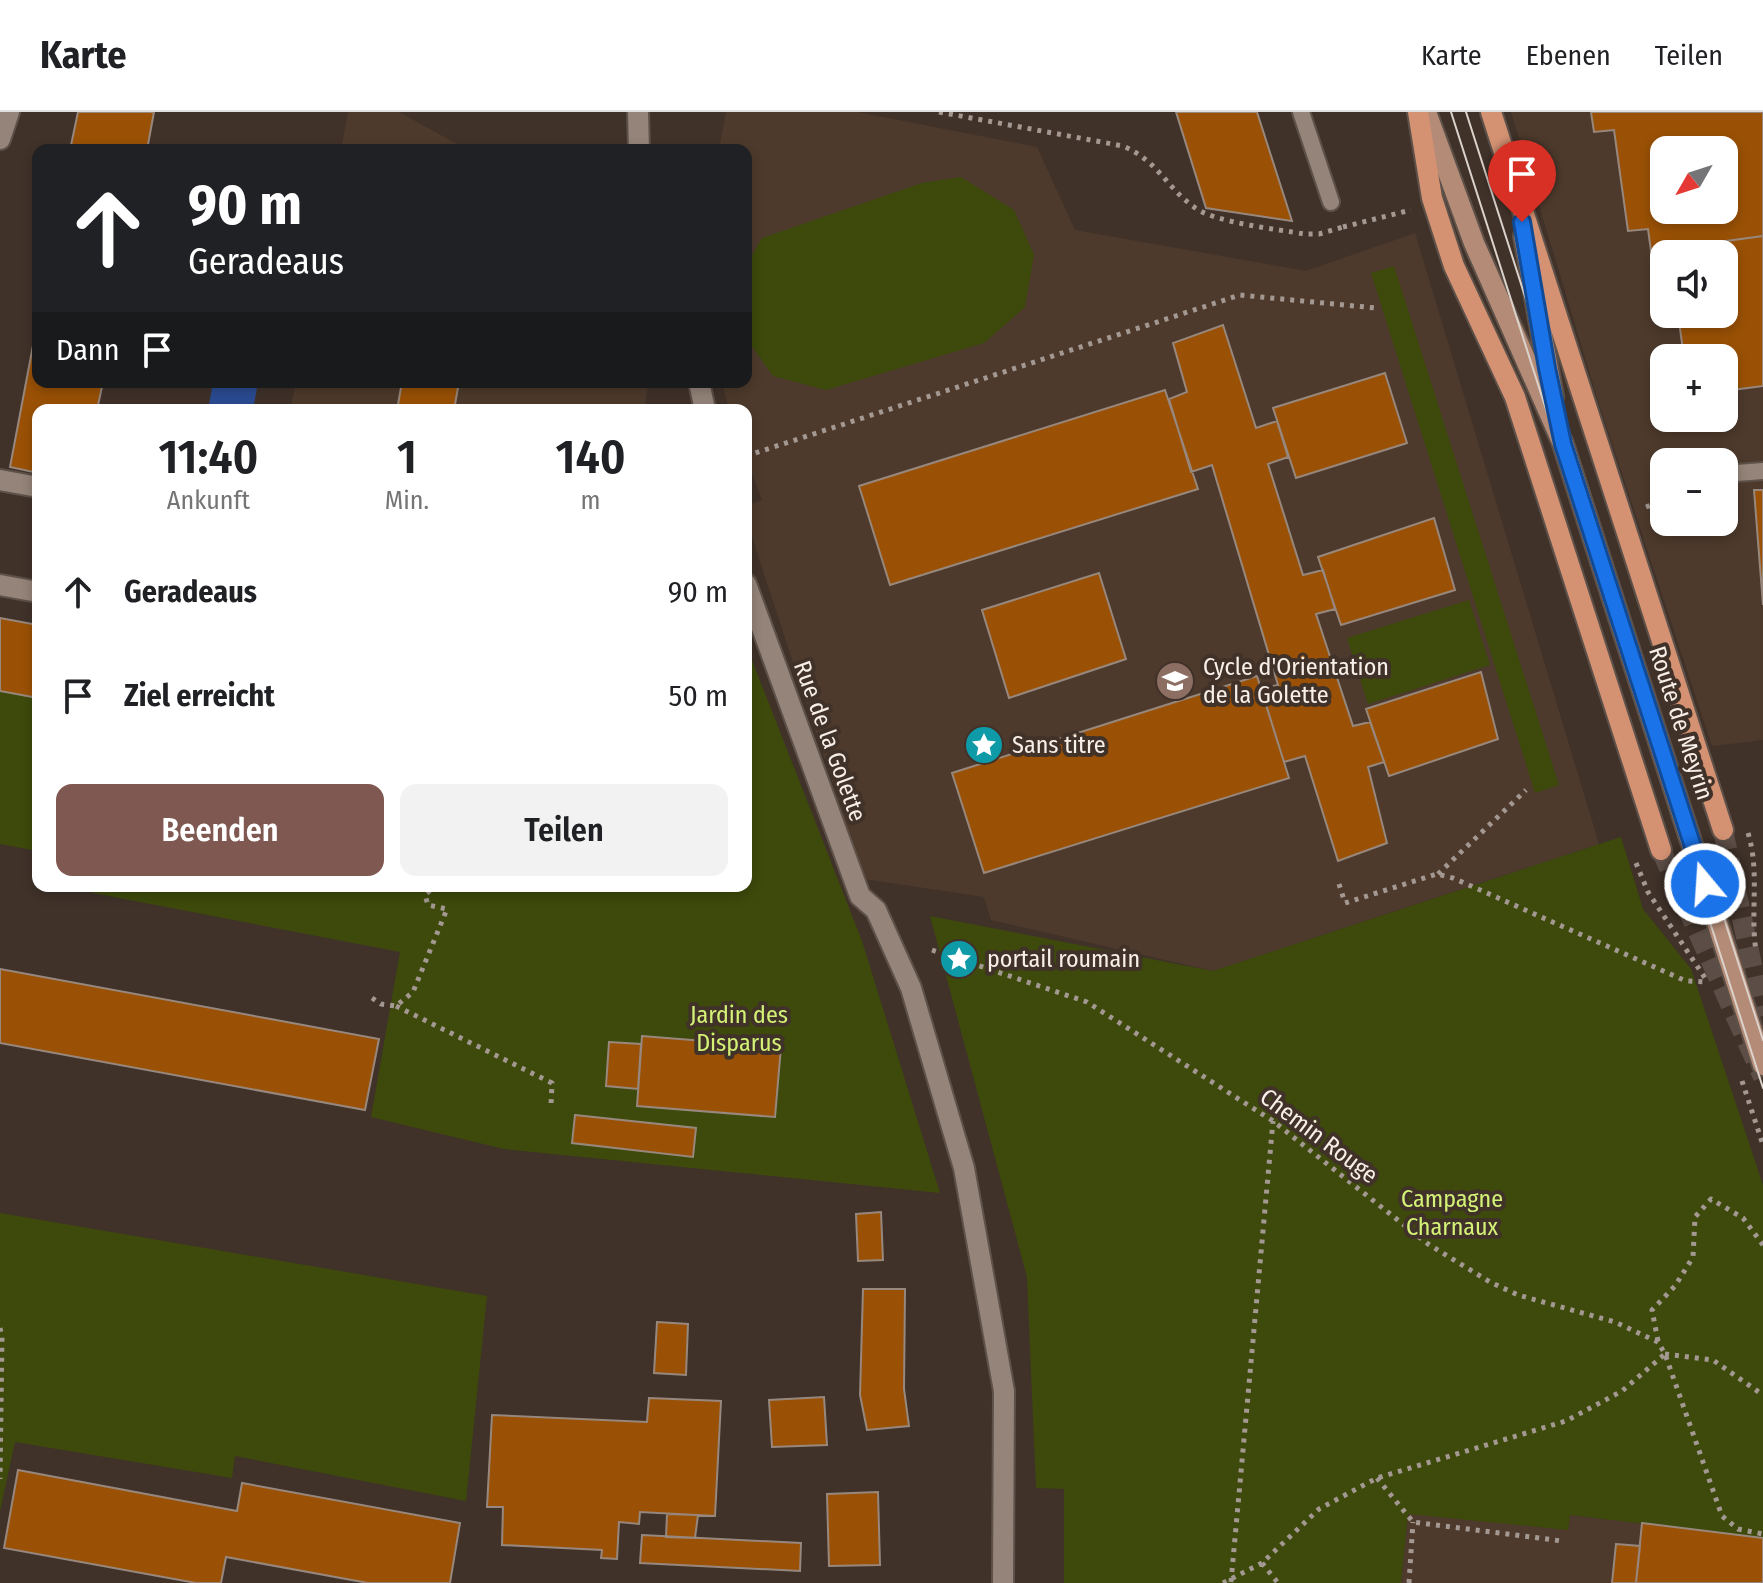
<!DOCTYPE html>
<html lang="de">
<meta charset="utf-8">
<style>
:root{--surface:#fff;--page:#f2f2f2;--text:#202124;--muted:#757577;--line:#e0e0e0;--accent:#7f5951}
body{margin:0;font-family:"Fira Sans Condensed",sans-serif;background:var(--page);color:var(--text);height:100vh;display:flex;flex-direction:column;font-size:30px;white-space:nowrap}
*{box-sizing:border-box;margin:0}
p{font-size:26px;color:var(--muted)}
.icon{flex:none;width:44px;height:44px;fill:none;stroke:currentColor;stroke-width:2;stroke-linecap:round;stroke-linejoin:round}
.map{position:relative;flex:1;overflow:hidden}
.details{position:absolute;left:32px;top:292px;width:720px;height:488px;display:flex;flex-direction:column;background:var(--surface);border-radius:16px;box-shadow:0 4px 12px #0003}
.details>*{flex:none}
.hud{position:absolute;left:32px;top:32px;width:720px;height:244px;border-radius:16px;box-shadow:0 4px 12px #0003;background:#202124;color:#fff;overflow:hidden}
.needle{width:52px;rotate:231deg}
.fabs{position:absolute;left:1650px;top:24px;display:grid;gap:16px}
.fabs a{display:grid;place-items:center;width:88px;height:88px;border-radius:16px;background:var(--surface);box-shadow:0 4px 12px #0003;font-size:40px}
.pin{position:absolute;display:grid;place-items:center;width:68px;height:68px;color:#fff;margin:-82px -34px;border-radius:50% 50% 50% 0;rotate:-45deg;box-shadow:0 0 8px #0007}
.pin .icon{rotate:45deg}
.me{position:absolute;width:88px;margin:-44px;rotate:342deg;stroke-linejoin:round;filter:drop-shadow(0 0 6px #0008)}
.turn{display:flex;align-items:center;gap:28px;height:168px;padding:0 24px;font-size:36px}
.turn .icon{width:104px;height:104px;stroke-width:2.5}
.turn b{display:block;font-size:56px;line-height:68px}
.then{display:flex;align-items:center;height:76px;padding:0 24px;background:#0003;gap:16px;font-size:30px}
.eta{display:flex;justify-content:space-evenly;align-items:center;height:136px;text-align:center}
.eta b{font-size:48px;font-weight:600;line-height:56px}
.button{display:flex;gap:16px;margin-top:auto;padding:16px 24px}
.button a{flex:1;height:92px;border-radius:16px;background:var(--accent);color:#fff;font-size:32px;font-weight:600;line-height:92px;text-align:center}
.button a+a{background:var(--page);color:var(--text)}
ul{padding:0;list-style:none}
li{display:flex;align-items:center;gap:24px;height:104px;padding:0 24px}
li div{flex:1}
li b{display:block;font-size:30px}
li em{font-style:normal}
header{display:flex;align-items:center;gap:48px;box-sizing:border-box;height:112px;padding:0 40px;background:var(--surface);border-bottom:2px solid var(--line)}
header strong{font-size:38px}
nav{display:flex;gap:44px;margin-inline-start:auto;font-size:28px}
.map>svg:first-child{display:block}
.built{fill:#4d3a2c;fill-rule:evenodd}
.green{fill:#3d4a0b}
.water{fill:#2b4c93}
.building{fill:#9a5105;stroke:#97877c;stroke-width:2;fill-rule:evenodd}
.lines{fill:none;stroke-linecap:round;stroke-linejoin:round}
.primary-tunnel{stroke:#5c4e46;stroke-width:20;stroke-dasharray:20 10;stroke-linecap:butt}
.lane-casing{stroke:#5d5149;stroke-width:20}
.street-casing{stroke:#5d5149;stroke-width:24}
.secondary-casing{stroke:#5d5149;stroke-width:24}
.primary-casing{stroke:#5d5149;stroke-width:24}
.path{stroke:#a49992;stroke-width:5;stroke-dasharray:4 6;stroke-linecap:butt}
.lane{stroke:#948479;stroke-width:16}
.street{stroke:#948479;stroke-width:20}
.secondary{stroke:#b48b76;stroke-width:20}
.primary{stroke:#d49273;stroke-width:20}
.tram{stroke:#dbd2cb;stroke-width:2}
.route-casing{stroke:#114b97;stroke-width:20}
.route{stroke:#1a73e8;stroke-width:14}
.labels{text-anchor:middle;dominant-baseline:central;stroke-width:8;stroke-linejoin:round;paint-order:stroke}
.poi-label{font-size:24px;fill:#f8efe9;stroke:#403229;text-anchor:start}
.street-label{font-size:24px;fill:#f8efe9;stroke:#403229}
.park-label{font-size:24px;fill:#d3f176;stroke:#403229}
</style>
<header>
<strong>Karte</strong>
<nav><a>Karte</a><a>Ebenen</a><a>Teilen</a></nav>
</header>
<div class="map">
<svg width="1763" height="1471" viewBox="0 0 1763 1471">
<rect width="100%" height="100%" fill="#403229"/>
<!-- built -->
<path class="built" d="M348 0H399L468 38H341Z
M726 0H857L1037 35 1075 118 1306 159 1415 121 1599 732 1213 859 991 808 984 785 864 767 746 407V394L762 388 746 347V298H729L722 270H746V38H719Z
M1511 0H1763V628L1712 634 1599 292ZM1664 38H1724V98H1664ZM1664 142H1724V202H1664ZM1664 246H1724V306H1664ZM1664 350H1724V410H1664Z
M296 270H649L644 298H290Z
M1408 1401 1568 1418 1570 1403 1763 1426V1471H1401Z"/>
<!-- green -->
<path class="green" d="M961 65 1014 98 1034 143 1025 195 984 231 826 278 773 264 746 226V154L762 126 922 71Z
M1394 154 1559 673 1535 681 1371 161Z
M1469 488 1490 553 1368 592 1347 526Z
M746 533 862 829 940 1081 504 1037 371 1005 400 840 93 781 94 774H746Z
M0 579 38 586V739L0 732Z
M1621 725 1643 797 1691 857 1763 1073V1426L1570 1403 1568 1418 1408 1402 1401 1471H1064V1377L1036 1376 1027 1165 930 804 1213 859Z
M0 1101 487 1184 466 1389 235 1344 232 1366 15 1330 0 1399Z"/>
<!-- water -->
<path class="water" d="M213 270H258L253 298H208Z"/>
<!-- building -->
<path class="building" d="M78 0H154L147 38H70Z
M1176 0H1257L1292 109 1206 96Z
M1591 0H1763V124L1651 139 1648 117 1628 119 1614 18 1594 20ZM1664 38H1724V98H1664Z
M1763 124V274L1724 279V246H1684L1678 202H1724V142H1669V137Z
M38 207V270H103L97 298H38V361L10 355Z
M1223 213 1256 316 1277 309 1288 345 1268 352 1303 463 1323 458 1335 497 1316 502 1353 614 1370 610 1384 650 1368 655 1387 731 1338 749 1305 644 1284 650 1261 577 1278 573 1212 353 1191 360 1169 287 1187 280 1173 231Z
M1385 261 1407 331 1296 366 1273 296Z
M402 270H459L454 298H397Z
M1165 278 1198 377 890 473 859 374Z
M1754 378H1763V493Z
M1434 406 1455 478 1341 513 1318 445Z
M1099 461 1126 547 1009 586 982 498Z
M0 506 38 513V586L0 579Z
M1481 560 1498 627 1389 664 1366 597Z
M1257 564 1289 666 984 761 952 661Z
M0 857 379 927 365 998 0 931Z
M642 924 781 935 775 1005 637 994Z
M609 930 641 932 638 977 606 974Z
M575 1003 696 1016 693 1045 572 1031Z
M881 1100 883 1148 858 1149 856 1102Z
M863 1177H905L904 1277 909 1314 867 1318 860 1283Z
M657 1210 688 1212 686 1263 654 1261Z
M824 1285 827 1333 772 1335 769 1288Z
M649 1286 721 1289 715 1404 640 1400 639 1412 619 1410 617 1447 601 1446 602 1438 502 1433 503 1395H487L492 1303 647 1310Z
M18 1358 237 1399 242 1371 460 1411 450 1471H368L226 1445 221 1471H196L4 1436Z
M878 1380 880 1453 829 1454 827 1382Z
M667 1402 698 1403 695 1426 666 1425Z
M1642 1411 1763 1426V1471H1636Z
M642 1423 801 1431 800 1459 640 1451Z
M1616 1432 1640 1434 1636 1471H1612Z"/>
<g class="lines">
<!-- primary-tunnel -->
<path class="primary-tunnel" d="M1723 718 1763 904
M1661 738 1763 965"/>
<!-- lane casing -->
<g class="lane-casing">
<path id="lane" d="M1301 0 1331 90
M1724 362 1763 359"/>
</g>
<!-- street casing -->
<g class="street-casing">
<path id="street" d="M638 0 639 38
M0 27 9 0
M699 270 705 298
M0 368 38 375
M746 472 860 784 876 798 911 876 964 1056 1004 1279 1003 1471
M0 473 38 480"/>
</g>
<!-- secondary casing -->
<g class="secondary-casing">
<path id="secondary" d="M1426 0 1474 131 1563 332 1763 953
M1524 124 1553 285"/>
</g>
<!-- primary casing -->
<g class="primary-casing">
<path id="primary" d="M1418 0 1432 86 1454 154 1515 285 1661 738
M1491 0 1723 718"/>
</g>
<!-- path -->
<path class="path" d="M939 0 1123 34C1158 49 1166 75 1194 95 1215 111 1277 117 1304 122H1319L1343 115
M1343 115 1411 98
M746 344 1240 183 1376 196
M1646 395 1664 388
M1748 721C1760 759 1750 800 1756 839
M1636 751 1648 780 1705 866
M1438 762 1526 678
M1339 772 1345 791 1437 762 1453 766 1686 869 1708 870
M932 838 1087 890 1273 1009 1428 1132 1490 1170 1518 1183 1615 1210 1658 1230 1665 1242 1722 1404 1738 1417 1763 1422
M372 886 381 892 396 894 413 880 447 797 428 793 425 783 435 774
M396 894 552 971 551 994
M1742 969 1763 1033
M0 1216 2 1225 0 1367
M1658 1229 1652 1198 1675 1174 1693 1145 1695 1105 1711 1087 1743 1106 1763 1133
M1665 1242 1713 1248 1763 1283
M1377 1366 1413 1410 1562 1429
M1262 1451 1278 1471
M1231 1470 1273 1009
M1223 1471 1262 1451 1319 1397 1377 1366 1566 1309 1622 1279 1665 1242
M1409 1471 1413 1410"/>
<!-- lane -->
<use href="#lane" class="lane"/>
<!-- street -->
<use href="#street" class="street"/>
<!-- secondary -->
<use href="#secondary" class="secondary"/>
<!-- primary -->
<use href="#primary" class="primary"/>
<!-- tram -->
<path class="tram" d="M1451 0 1763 976
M1466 0 1763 928"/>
</g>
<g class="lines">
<!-- route casing -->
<g class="route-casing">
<path id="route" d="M1522 110 1547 256 1563 332 1705 772"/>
</g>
<!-- route -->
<use href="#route" class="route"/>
</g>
<!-- icons -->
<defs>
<g id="school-disc" transform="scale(2)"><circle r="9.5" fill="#8d6e63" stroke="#403229"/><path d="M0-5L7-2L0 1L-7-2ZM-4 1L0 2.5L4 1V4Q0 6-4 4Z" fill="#fff"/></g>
<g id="sight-disc" transform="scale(2)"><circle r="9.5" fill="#0f9aa8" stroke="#403229"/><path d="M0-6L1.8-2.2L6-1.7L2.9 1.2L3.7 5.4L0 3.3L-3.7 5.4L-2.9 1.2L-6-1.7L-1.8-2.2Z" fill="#fff"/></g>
</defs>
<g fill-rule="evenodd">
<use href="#school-disc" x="1175" y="569"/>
<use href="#sight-disc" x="984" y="633"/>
<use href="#sight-disc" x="959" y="847"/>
</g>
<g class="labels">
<!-- poi labels -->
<g class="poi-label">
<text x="1203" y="555">Cycle d'Orientation<tspan x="1203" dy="28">de la Golette</tspan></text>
<text x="1012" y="633">Sans titre</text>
<text x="987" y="847">portail roumain</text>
</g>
<!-- street labels -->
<g class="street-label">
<text transform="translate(1681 611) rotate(72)">Route de Meyrin</text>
<text transform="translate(830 629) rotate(70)">Rue de la Golette</text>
<text transform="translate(1319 1024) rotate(37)">Chemin Rouge</text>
</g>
<!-- park labels -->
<g class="park-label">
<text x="739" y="903">Jardin des<tspan x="739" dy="28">Disparus</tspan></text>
<text x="1452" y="1087">Campagne<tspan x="1452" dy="28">Charnaux</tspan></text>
</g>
</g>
</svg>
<div class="fabs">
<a><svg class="needle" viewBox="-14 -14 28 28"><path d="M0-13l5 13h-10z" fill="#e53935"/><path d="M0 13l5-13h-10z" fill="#757577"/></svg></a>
<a><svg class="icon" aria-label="sound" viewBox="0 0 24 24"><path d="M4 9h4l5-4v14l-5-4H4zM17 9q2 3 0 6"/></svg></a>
<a>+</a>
<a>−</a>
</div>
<div class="pin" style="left:1522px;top:110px;background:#d93025"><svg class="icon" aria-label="arrive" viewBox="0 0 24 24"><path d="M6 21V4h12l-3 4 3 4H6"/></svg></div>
<svg class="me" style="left:1705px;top:772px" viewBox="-20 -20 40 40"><circle r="17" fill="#1a73e8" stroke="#fff" stroke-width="3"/><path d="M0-11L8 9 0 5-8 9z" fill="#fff"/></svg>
<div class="hud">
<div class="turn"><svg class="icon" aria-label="ahead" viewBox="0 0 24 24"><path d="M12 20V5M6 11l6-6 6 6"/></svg><div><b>90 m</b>Geradeaus</div></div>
<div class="then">Dann<svg class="icon" aria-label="arrive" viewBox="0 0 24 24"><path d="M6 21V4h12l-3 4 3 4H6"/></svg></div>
</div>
<section class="details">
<div class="eta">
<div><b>11:40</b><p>Ankunft</p></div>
<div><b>1</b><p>Min.</p></div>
<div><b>140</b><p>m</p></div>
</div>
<ul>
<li><svg class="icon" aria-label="ahead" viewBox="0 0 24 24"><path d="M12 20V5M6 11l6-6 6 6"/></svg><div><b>Geradeaus</b></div><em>90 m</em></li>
<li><svg class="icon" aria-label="arrive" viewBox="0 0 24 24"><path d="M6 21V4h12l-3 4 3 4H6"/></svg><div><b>Ziel erreicht</b></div><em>50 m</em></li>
</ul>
<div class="button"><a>Beenden</a><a>Teilen</a></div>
</section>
</div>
